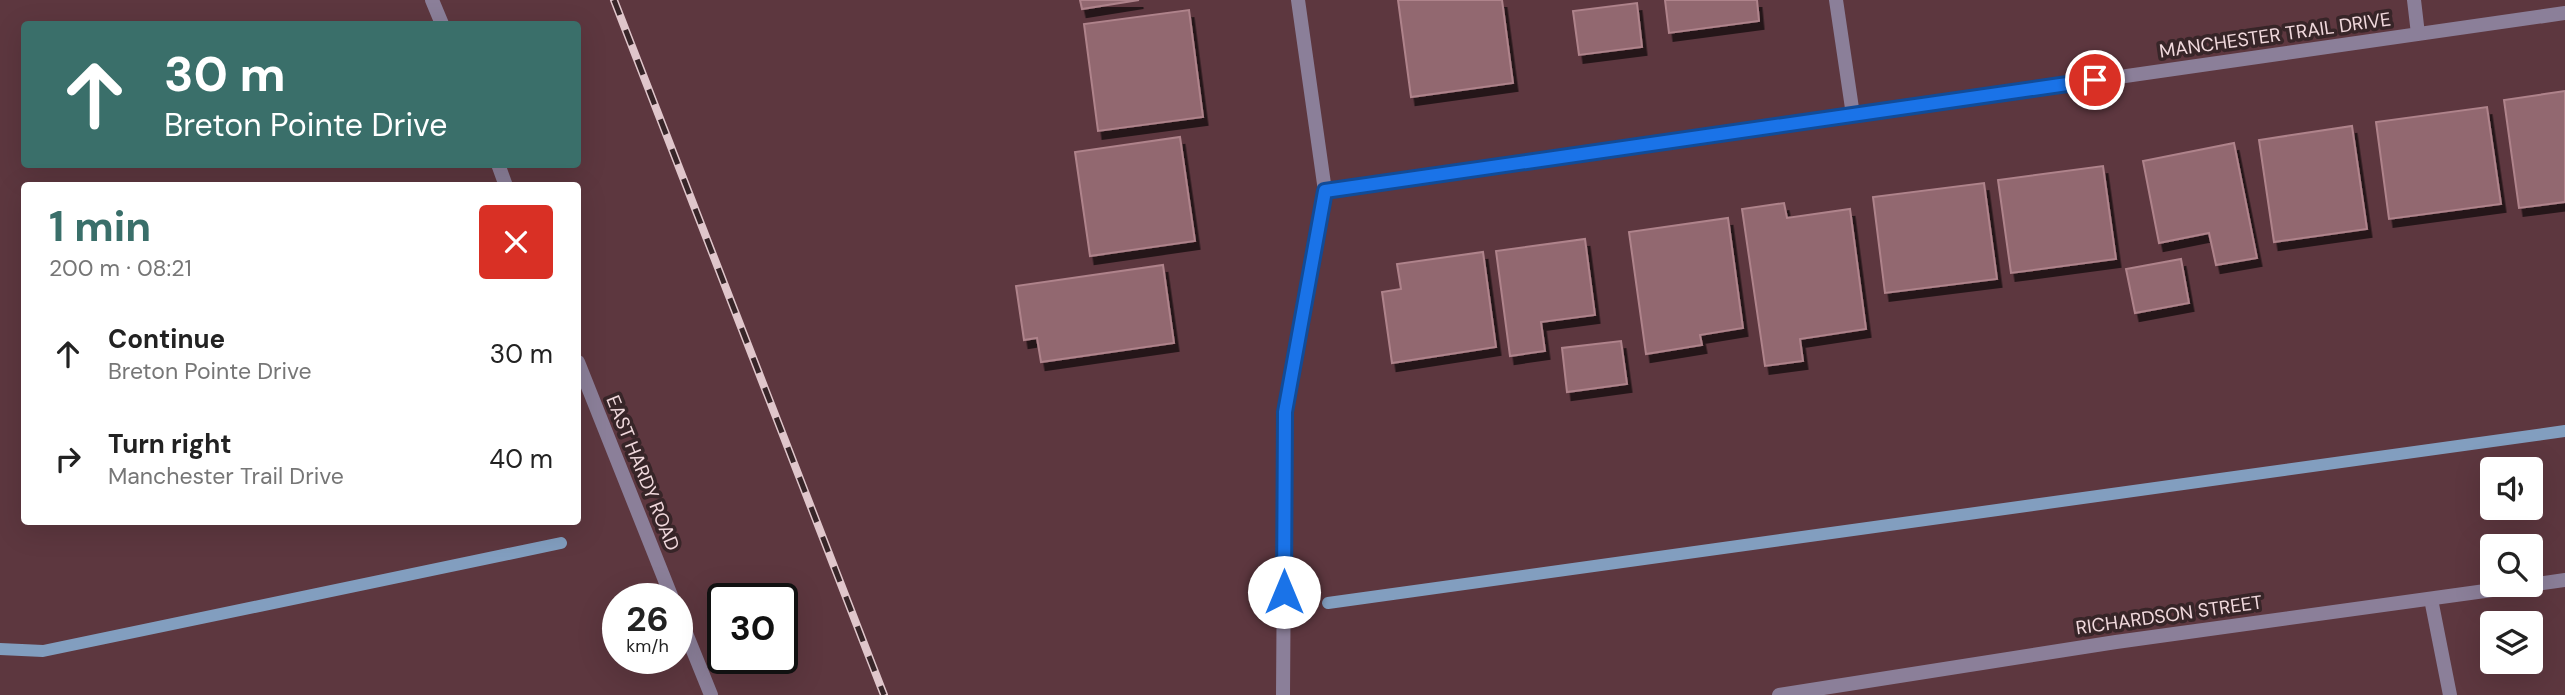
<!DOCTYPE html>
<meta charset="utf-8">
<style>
:root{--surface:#fff;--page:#f6f6f6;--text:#222;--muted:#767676;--accent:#3a6f6a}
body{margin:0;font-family:"DM Sans",sans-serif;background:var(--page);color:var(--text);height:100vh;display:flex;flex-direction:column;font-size:26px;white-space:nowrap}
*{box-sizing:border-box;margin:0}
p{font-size:23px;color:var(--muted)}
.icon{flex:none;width:38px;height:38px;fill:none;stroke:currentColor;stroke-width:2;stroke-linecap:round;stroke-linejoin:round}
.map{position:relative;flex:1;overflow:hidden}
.sheet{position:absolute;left:21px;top:182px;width:560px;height:343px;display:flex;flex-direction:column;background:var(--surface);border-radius:7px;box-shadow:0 7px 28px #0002}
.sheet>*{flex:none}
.guide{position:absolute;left:21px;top:21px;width:560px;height:147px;border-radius:7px;box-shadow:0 7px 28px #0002;background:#3a6f6a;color:#fff;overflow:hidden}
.fabs{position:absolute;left:2480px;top:457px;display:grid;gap:14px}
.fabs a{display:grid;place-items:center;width:63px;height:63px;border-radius:7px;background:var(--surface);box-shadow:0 7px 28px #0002;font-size:35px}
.speed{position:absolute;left:602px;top:583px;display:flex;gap:14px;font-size:35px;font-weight:700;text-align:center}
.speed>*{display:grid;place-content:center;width:91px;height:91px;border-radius:50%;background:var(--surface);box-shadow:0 7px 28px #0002;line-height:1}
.speed small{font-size:18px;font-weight:400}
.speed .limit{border:4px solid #111;border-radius:10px;background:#fff;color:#111}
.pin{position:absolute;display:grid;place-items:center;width:60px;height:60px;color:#fff;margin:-30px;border:4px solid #fff;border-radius:50%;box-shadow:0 2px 7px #0007}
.me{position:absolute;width:77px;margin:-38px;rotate:0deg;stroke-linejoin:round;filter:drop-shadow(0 0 5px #0008)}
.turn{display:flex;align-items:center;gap:24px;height:147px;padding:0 28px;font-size:32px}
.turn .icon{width:91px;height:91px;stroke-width:2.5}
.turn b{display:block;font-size:49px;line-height:60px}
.round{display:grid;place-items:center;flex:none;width:74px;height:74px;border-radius:7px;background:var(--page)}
.summary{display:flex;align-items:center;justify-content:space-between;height:119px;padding:0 28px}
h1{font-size:42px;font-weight:700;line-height:52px;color:var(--accent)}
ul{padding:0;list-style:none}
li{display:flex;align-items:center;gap:21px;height:105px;padding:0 28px}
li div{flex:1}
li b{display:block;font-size:26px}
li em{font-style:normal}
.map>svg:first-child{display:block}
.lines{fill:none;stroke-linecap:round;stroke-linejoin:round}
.stream{stroke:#829ebf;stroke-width:12}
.building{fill:#926870;stroke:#af838b;stroke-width:2;filter:url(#shadow)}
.service{stroke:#8b7f99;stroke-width:14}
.minor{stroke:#8b7f99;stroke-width:14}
.tertiary{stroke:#8b7f99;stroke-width:14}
.rail-casing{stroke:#e0c6cb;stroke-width:8}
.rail{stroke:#372528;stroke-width:5;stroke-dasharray:16;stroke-linecap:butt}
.route-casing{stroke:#114b97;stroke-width:18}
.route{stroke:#1a73e8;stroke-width:12}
.labels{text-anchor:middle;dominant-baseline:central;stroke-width:7;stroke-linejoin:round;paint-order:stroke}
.street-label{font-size:19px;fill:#f1d9dd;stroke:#372528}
</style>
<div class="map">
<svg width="2565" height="695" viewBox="0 0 2565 695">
<defs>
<filter id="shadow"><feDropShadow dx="4.5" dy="8" stdDeviation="0" flood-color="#0009"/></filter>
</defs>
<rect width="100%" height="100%" fill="#5d373f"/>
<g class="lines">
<!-- stream -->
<path class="stream" d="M1328 603 2565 431
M0 649 43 651 561 543"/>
</g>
<!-- building -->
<path class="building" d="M1080 0H1139L1082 9Z
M1398 0H1502L1513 83 1411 97Z
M1665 0H1757L1759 21 1669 33Z
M1637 3 1642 47 1579 55 1573 11Z
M1189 10 1203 117 1098 131 1084 24Z
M2565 91V202L2519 208 2504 100Z
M2487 107 2501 204 2389 219 2376 122Z
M2352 126 2367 229 2274 242 2259 140Z
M1180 137 1195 241 1090 256 1075 152Z
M2234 143 2257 258 2216 265 2209 233 2159 243 2143 161Z
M2103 166 2116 259 2011 273 1998 180Z
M1984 183 1997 279 1885 293 1873 197Z
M1784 203 1787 218 1850 209 1866 329 1800 339 1803 361 1765 366 1742 209Z
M1728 218 1743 328 1700 335 1702 345 1646 354 1629 232Z
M1585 239 1595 315 1541 322 1545 351 1510 356 1496 251Z
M1483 252 1496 347 1392 363 1382 292 1401 289 1397 264Z
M2181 259 2189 303 2135 313 2126 269Z
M1163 265 1174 343 1041 362 1037 338 1024 340 1016 286Z
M1621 341 1627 384 1567 392 1562 348Z"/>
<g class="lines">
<!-- service -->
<path class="service" d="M2431 599 2450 695"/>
<!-- minor -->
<path class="minor" d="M1836 0 1853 115
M2414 0 2418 34
M1325 191 2565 13
M1283 695 1285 412 1325 191 1298 0
M1779 695 2116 642 2565 580"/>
<!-- tertiary -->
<path class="tertiary" d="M432 0 442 24
M498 164 506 186
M578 362 672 598
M677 611 711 695"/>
<!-- rail casing -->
<g class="rail-casing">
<path id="rail" d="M614 0 884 695"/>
</g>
<!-- rail -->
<use href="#rail" class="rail"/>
</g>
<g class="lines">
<!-- route casing -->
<g class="route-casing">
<path id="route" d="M1284 592 1285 412 1325 191 2095 80"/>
</g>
<!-- route -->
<use href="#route" class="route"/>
</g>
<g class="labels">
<!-- street labels -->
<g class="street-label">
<text transform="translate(2275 35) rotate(-8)">MANCHESTER TRAIL DRIVE</text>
<text transform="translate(643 473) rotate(68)">EAST HARDY ROAD</text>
<text transform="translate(2169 615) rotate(-8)">RICHARDSON STREET</text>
</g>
</g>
</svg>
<div class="fabs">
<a><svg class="icon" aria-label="sound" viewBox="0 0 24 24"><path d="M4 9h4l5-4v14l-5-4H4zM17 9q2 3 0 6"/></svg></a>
<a><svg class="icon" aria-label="search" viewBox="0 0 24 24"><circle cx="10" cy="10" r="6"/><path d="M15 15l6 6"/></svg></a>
<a><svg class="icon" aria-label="layers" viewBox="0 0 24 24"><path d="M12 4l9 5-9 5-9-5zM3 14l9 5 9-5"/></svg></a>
</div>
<div class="speed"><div>26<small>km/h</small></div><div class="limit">30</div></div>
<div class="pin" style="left:2095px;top:80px;background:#d93025"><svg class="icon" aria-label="arrive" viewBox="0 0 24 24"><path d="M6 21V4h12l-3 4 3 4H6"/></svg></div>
<svg class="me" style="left:1284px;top:592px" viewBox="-20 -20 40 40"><circle r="19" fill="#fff"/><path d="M0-13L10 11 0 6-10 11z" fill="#1a73e8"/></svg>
<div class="guide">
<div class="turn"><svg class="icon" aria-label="ahead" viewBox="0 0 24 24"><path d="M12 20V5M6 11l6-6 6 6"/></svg><div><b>30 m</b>Breton Pointe Drive</div></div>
</div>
<section class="sheet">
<div class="summary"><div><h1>1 min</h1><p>200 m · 08:21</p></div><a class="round" style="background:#d93025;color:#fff"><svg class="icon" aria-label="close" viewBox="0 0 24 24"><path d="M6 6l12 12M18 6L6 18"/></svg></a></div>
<ul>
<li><svg class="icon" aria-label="ahead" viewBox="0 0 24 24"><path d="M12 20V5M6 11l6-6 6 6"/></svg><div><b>Continue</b><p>Breton Pointe Drive</p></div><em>30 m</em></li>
<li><svg class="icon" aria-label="right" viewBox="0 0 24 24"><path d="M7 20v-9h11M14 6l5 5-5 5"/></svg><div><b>Turn right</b><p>Manchester Trail Drive</p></div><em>40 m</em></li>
</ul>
</section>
</div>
